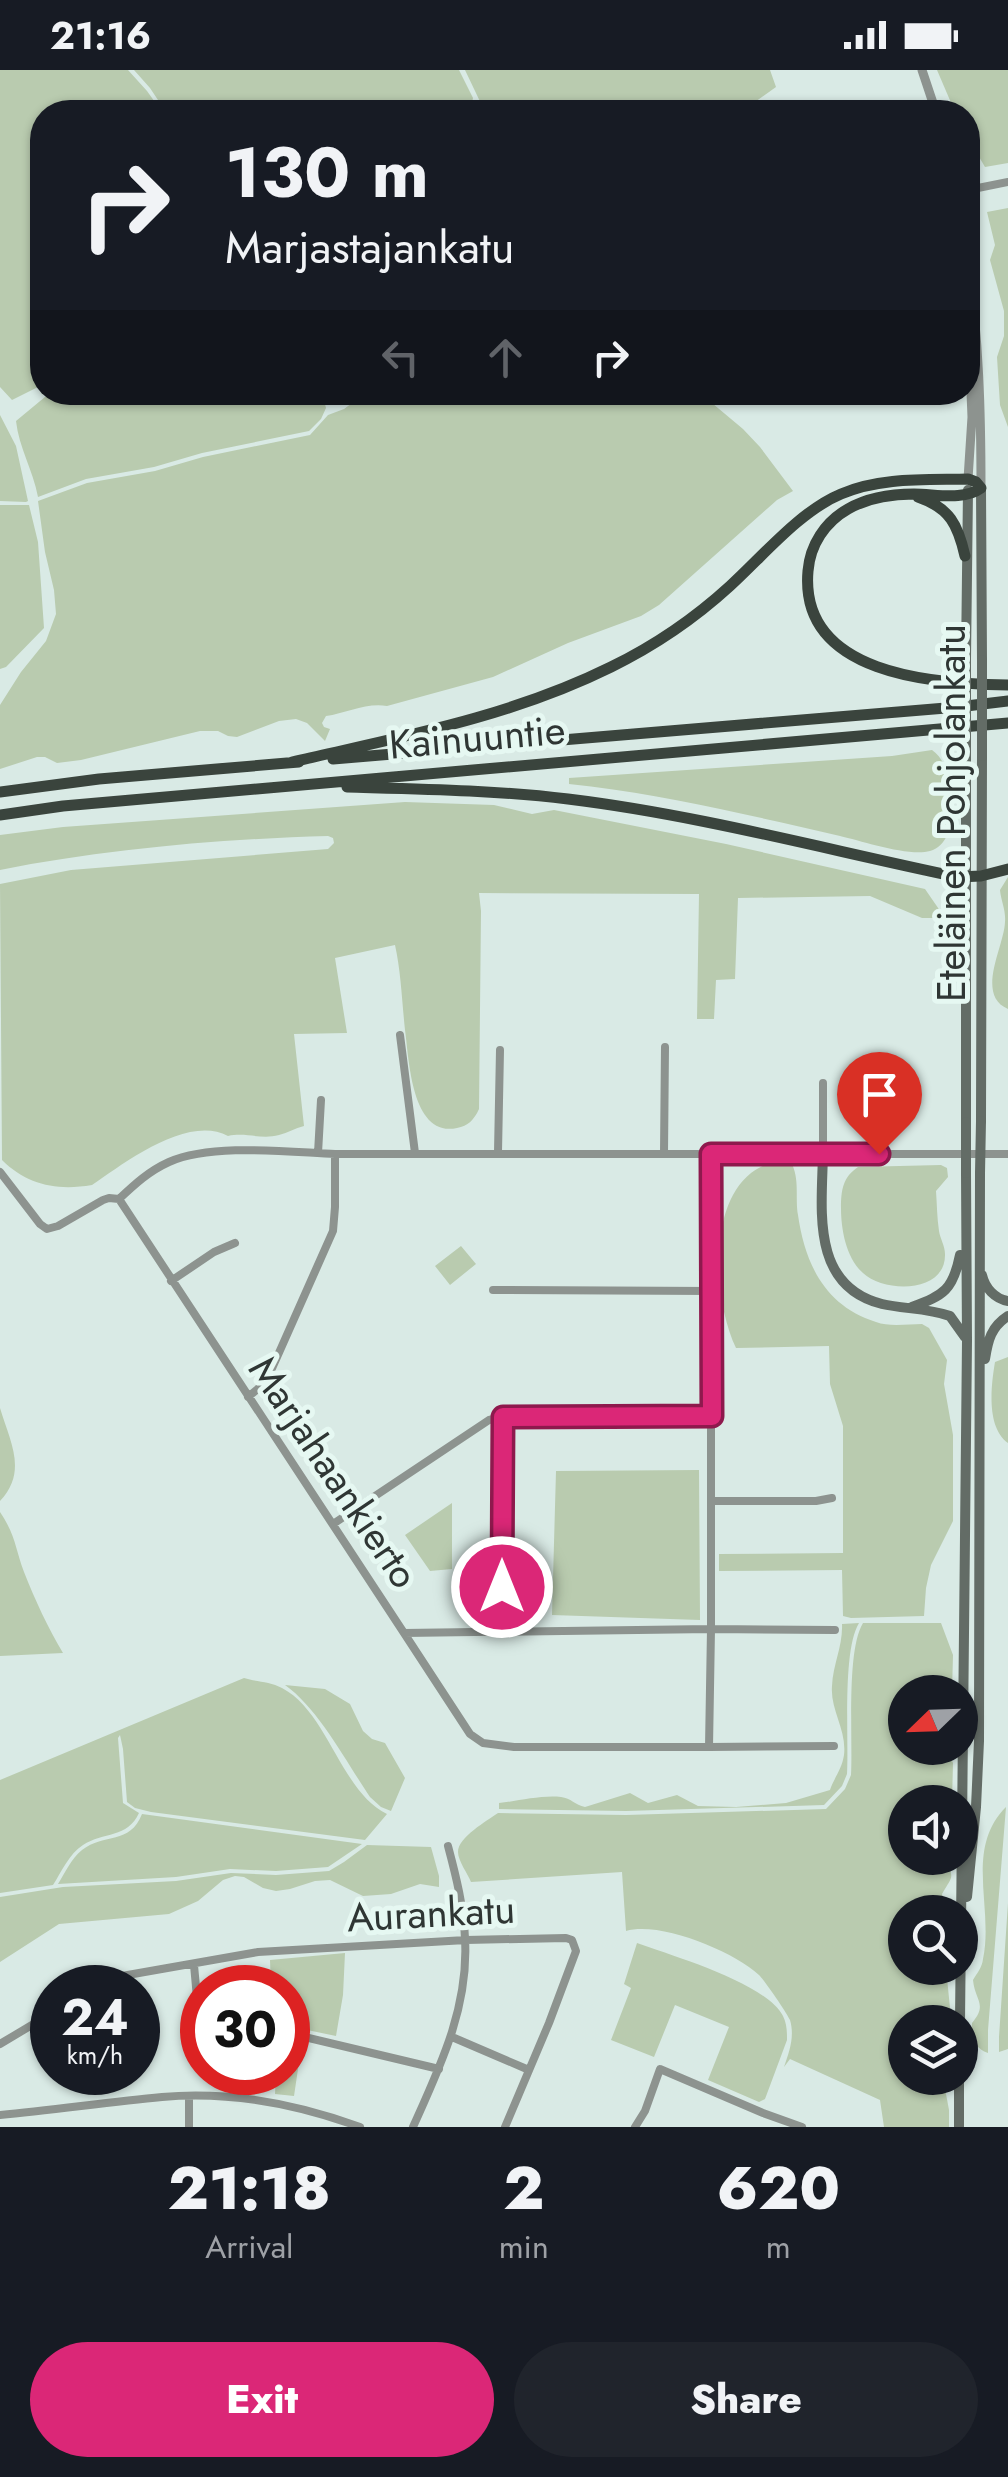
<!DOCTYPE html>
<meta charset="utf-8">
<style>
:root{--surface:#171b24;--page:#20242c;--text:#f1f3f6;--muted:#9ea1a6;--accent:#db2777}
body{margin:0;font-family:Jost,sans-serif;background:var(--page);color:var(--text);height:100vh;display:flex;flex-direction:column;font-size:38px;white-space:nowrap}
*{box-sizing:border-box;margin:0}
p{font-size:32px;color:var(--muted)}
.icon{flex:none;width:55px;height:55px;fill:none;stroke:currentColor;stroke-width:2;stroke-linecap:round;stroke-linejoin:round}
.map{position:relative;height:2057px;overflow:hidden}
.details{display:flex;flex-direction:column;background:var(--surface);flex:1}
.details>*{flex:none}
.banner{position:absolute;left:30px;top:30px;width:950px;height:305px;border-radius:40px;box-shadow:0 2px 8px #0004;background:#171b24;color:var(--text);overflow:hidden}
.needle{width:65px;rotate:247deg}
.buttons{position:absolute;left:888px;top:1605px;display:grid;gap:20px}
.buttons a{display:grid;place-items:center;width:90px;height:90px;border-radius:50%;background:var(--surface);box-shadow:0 2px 8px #0004;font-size:50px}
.speed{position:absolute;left:30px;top:1895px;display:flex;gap:20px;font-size:50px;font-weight:700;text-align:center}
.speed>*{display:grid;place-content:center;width:130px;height:130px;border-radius:50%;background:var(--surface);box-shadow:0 2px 8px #0004;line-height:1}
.speed small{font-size:25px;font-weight:400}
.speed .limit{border:15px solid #d22;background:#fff;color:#111}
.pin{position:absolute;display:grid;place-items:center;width:85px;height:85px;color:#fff;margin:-102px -42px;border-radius:50% 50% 50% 0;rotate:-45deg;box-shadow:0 0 10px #0007}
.pin .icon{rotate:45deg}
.me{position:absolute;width:110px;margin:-55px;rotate:0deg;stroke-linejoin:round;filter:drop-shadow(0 0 8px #0008)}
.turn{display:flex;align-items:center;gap:35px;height:210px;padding:0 30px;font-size:45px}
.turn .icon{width:130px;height:130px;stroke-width:2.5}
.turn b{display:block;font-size:70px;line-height:85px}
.lanes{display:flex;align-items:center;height:95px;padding:0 30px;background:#0003;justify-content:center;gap:50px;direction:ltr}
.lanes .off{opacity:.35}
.eta{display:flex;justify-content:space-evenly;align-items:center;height:170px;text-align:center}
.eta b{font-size:60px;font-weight:800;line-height:70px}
.primary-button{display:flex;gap:20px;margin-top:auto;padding:20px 30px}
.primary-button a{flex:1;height:115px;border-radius:60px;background:var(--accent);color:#fff;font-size:40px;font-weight:800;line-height:115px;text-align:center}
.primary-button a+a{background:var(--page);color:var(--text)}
.status{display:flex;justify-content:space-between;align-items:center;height:70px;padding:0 50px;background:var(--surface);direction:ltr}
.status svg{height:28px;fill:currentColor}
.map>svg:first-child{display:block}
.green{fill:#b9cbaf}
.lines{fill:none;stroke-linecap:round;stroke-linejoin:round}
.minor{stroke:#8d938f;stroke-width:8}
.tertiary{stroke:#8d938f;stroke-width:9}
.secondary{stroke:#636c66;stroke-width:10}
.trunk{stroke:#3a443d;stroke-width:11}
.secondary-bridge{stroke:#636c66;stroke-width:10}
.route-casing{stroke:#8e194d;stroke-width:25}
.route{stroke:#db2777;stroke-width:18}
.labels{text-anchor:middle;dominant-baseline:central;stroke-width:10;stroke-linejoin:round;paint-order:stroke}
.street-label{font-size:40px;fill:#2f3634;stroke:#e6f8f2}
</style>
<div class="status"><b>21:16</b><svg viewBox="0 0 49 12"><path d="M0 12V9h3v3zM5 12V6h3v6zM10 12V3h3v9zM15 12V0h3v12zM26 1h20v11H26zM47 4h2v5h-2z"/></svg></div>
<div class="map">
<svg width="1008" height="2057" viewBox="0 0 1008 2057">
<rect width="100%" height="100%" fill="#d9eae5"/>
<!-- green -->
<path class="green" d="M0 0H128L147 21 162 42H42V315L12 330 0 317Z
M134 0H459L473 28 470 42H166L150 18Z
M465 0H770L776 17 741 42H485Z
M937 0H1008V93L985 97 968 68V42H955Z
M1008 138V357L1000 335 997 287 1004 266V241L990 190 995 175 987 142Z
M51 322 322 323 326 338 321 349 309 361 202 383 154 397 86 409 38 427C33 400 19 378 16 351Z
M367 322 429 323 438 327 447 322 700 323 743 359 760 377 793 421 777 430 659 535 641 546 568 573 493 607 387 636C368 632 346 643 326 646L322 653 324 657 330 659 325 671 307 653 296 649 279 651 237 667 228 666 218 661H200L81 690 57 693 45 687H37L0 699V635L21 602 46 571 56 544 54 520 45 482 38 431 87 413 155 401 203 387 310 365 328 345 344 339Z
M0 345 16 376 28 431 26 432 0 431Z
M0 435H29L38 472 44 558 6 597 0 599Z
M932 680C947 690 949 711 951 728 953 746 952 774 930 781 909 787 862 771 840 766 808 758 775 751 743 744 685 731 628 720 569 714V708L892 686Z
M405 732 494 735 532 744 554 740 726 774 925 819 945 848H922L870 826 738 828 735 909 716 910 714 949H697L699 824 479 823 481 841 479 1039C474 1050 468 1056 457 1058 411 1068 409 988 405 960 402 932 401 902 395 875L335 888 347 963 294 964 304 1056C295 1058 288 1063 279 1065 261 1070 247 1062 228 1066 188 1044 124 1093 92 1115 57 1121 27 1115 2 1090L0 814 71 800 328 779 334 773 333 768 328 766C221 769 105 779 0 800V765L63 757Z
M1008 807V939C975 925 1004 877 1005 852 1006 840 1001 831 1000 820Z
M787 1091 791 1092C800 1109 795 1127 798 1145 805 1194 825 1236 876 1252 889 1257 908 1254 922 1254L929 1258 947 1290 944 1314 953 1365V1451L931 1495 926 1518 924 1546 851 1548 843 1546 842 1500 719 1501V1484L843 1483V1356L830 1314 829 1276 736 1278C714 1232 707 1138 751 1103 762 1095 773 1090 787 1091Z
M941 1095 947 1098 948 1107 936 1121C937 1135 937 1148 939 1161 940 1168 945 1176 945 1184 946 1224 884 1223 863 1203 846 1188 841 1159 841 1138 841 1120 843 1107 858 1097Z
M461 1176 476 1194 450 1215 435 1196Z
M1008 1287V1373C986 1357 991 1316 995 1292Z
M0 1338C10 1372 28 1401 0 1431Z
M699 1400 700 1550 552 1545 556 1401Z
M452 1433V1499L430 1501 405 1465Z
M0 1442C16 1466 15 1478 24 1502 35 1530 48 1558 63 1583L0 1586Z
M859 1553C842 1581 849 1669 847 1704L842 1716 824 1735 626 1741 499 1739V1733C519 1731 541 1725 561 1727 571 1728 575 1735 585 1737L630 1723 648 1733 677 1725 698 1736 736 1737 786 1733 830 1720C834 1708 842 1699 844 1685 847 1660 830 1640 832 1616 833 1594 843 1576 842 1554Z
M863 1553H941L953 1585 952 1622H905V1678H946L953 1693 952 1732H905V1788H946C954 1810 953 1805 942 1824L946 1842H905V1898H946L951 1948 950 1952H905V2008H943L949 2040V2057H884L880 2030 790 1989 784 1997C789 1982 795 1967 790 1950 787 1943 765 1911 759 1905 733 1881 660 1851 626 1861L622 1802 471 1812C468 1804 458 1791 458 1782 458 1767 487 1751 498 1743L626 1745 826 1739 845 1719 851 1705C853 1669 846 1581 863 1553Z
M244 1608C256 1612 270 1611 282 1618 328 1642 341 1722 387 1744L365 1770 151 1742 135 1738 127 1732 123 1679 120 1665 118 1668 123 1733 139 1743C128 1768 103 1762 83 1775 69 1784 62 1801 53 1815L0 1823V1710Z
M285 1615 325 1619 350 1634 363 1661 372 1669 385 1673 405 1708 391 1741 381 1737 370 1727C347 1693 318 1638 285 1615Z
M1006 1737 988 1960V1983C974 1978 971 1967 972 1953 988 1934 975 1931 973 1910 977 1903 982 1898 983 1889 994 1838 964 1779 1006 1737Z
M142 1744 362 1774 328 1797 276 1801 230 1799 176 1807 58 1814C65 1803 71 1789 82 1780 104 1763 130 1775 142 1744Z
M367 1775 431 1777 439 1806V1817L420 1814 391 1824 363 1826 330 1810 315 1811 290 1819 276 1821 263 1818 244 1807 235 1806 223 1810 198 1831 169 1844 59 1854 0 1892V1827L63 1817 176 1811 231 1803 276 1805 329 1801 344 1792Z
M1008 1833V1979L999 1982V1967Z
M637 1873C673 1886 766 1913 783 1946 787 1954 787 1962 787 1970L765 2029 759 2032 708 2010 729 1957 675 1935 654 1987 611 1970 631 1918 624 1914Z
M345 1883 343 1925 336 1966 288 1956V1918L271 1917 270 1890Z
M288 1969 302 1972 294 2026 275 2024 276 2003 288 2002Z"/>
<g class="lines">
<!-- minor -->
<path class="minor" d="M968 120 1008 112
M400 965 415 1083
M498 1082 500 980
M318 1083 321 1030
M664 1083 665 977
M823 1083V1013
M711 1084V1559L404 1563 119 1129C135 1114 149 1101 169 1092 212 1073 288 1082 335 1084H1008
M0 1102 40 1154 47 1159 58 1156 103 1130 109 1128 119 1129
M171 1211 214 1182 235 1173
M493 1220 712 1221
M248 1327 266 1312 333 1161 335 1137V1084
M712 1431H816L832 1428
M333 1454 489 1350 503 1347 712 1346
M502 1560 503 1347
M404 1563 470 1664 483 1673 514 1677H709L711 1559 835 1560
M709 1677 834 1676
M194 1895 199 1950 202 1960
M96 1918 122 1906 258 1882 466 1870 566 1868 572 1870 576 1881 549 1953 505 2057
M288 1963 439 1999
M452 1967 529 2000
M0 1974 52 1943
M0 2045C54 2040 108 2032 162 2027 229 2021 297 2034 360 2057
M189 2057V2027
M413 2057C440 1997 469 1937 465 1869 464 1838 456 1806 448 1776
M635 2057 645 2041 660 1999 763 2043 802 2057"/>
<!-- tertiary -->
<path class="tertiary" d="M922 0 936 42
M968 194C979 268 981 342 981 418
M968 249 972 347 968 409"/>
<!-- secondary -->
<path class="secondary" d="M981 418 982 590
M966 589 968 420
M966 687V1052
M981 1051 982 686
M823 1083C822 1139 810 1216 882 1234 904 1239 928 1238 950 1246L965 1267
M982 1205C985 1218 995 1229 1008 1231
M912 1237C944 1225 953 1220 960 1185
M985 1289C988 1270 991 1257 1008 1246
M967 1827 976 1737 979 1671 980 1103
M960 1952 967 1271 966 1103
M959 2057V2008"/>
<!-- trunk -->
<path class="trunk" d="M918 427C950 438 958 455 965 486
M333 689 958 637 1008 631
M292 692C401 667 510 647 611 597 654 576 695 548 730 516 763 486 800 441 841 424 880 407 926 410 968 409L976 412 981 418C963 431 936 424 914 424 892 424 867 428 848 439 825 452 810 475 808 501 799 605 934 614 1008 615
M347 717C421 719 494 720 568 729 699 745 828 780 958 807L981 806 1008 799
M0 722 99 709 299 692
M0 745 63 736 1008 653"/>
<!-- secondary-bridge -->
<path class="secondary-bridge" d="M982 590V686
M966 687V589
M966 1103V1052
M980 1103 981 1051"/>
</g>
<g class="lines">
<!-- route casing -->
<g class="route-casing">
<path id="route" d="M502 1517 503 1347 712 1346 711 1084H879"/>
</g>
<!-- route -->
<use href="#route" class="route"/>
</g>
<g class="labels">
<!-- street labels -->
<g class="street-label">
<text transform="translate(477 667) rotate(-5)">Kainuuntie</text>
<text transform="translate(951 743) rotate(-90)">Eteläinen Pohjolankatu</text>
<text transform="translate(334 1402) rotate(56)">Marjahaankierto</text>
<text transform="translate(431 1843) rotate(-3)">Aurankatu</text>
</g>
</g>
</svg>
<div class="buttons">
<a><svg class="needle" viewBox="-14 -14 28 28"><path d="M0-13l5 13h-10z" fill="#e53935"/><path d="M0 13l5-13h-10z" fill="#9ea1a6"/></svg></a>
<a><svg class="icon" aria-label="sound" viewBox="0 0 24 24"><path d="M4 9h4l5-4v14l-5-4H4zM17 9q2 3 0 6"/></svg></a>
<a><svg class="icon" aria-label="search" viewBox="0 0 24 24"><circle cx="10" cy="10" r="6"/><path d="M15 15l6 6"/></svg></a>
<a><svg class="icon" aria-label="layers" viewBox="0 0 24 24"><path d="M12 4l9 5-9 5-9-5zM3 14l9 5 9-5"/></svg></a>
</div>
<div class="speed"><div>24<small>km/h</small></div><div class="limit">30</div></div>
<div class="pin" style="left:879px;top:1084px;background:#d93025"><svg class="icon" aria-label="arrive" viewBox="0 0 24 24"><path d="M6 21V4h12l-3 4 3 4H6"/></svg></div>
<svg class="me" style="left:502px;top:1517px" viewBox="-20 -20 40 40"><circle r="17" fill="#db2777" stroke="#fff" stroke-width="3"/><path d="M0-11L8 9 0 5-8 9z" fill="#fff"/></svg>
<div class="banner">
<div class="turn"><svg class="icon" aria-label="right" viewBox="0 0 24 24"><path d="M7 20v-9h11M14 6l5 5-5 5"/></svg><div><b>130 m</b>Marjastajankatu</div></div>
<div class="lanes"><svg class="icon off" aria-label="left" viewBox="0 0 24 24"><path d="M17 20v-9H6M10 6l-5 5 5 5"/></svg><svg class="icon off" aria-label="ahead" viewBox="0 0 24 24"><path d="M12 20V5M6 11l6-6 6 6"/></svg><svg class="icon" aria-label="right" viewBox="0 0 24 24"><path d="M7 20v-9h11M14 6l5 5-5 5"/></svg></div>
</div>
</div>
<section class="details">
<div class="eta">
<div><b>21:18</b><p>Arrival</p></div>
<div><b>2</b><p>min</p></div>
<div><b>620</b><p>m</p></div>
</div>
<div class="primary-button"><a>Exit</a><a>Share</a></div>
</section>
